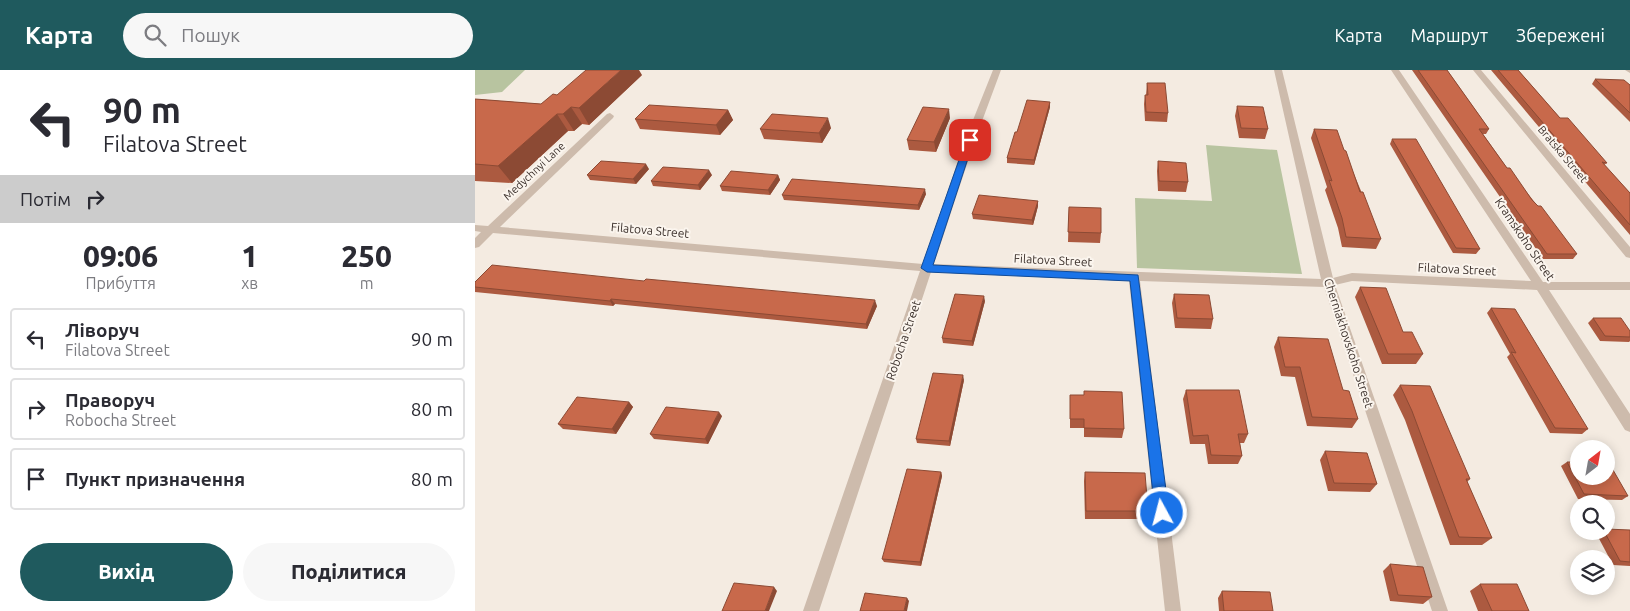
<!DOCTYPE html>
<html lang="uk">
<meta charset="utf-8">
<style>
:root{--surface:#fff;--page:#f7f7f7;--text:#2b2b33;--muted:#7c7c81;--line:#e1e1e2;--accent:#1f5a5e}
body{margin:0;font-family:Ubuntu,sans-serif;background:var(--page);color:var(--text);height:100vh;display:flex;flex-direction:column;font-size:19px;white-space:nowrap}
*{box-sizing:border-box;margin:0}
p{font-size:16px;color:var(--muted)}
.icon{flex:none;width:28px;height:28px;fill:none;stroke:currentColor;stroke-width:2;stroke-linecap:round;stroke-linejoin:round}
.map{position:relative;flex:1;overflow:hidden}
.details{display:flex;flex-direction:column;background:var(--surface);width:475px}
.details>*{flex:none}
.banner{background:#fff;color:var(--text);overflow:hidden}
.needle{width:32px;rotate:31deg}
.fabs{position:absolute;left:1095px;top:370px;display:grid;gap:10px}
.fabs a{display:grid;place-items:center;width:45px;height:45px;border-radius:50%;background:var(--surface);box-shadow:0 2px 12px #0003;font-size:25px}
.pin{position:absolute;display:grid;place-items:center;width:42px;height:42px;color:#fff;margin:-21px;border-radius:10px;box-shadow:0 2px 8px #0006}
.me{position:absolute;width:55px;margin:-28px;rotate:353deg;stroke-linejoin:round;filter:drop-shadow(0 0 4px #0008)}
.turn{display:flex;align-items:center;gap:18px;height:105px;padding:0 20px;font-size:22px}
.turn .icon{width:65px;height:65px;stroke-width:2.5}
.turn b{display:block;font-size:35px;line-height:42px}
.then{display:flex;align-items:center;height:48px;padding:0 20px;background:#0003;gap:10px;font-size:19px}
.eta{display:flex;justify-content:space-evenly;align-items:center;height:85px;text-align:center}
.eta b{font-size:30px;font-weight:800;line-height:35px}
.cta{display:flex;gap:10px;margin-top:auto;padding:10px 20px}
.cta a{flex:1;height:58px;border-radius:30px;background:var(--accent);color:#fff;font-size:20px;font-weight:800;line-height:58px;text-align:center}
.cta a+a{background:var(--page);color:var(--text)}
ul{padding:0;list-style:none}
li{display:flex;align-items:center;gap:15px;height:62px;margin:0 10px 8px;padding:0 10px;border:2px solid var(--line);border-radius:5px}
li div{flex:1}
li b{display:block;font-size:19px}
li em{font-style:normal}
header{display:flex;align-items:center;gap:30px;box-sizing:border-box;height:70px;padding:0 25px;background:var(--accent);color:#fff}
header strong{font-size:24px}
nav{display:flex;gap:28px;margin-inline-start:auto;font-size:18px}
.search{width:350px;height:45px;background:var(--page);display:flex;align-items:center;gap:12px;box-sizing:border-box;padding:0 18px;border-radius:28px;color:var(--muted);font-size:19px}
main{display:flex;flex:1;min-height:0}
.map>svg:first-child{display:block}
.green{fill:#b8c4a0}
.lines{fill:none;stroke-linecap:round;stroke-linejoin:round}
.street{fill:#cdbbac;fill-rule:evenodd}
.wall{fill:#ac5a40}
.shaded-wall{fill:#8c4a34}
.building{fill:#c8694b;stroke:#8c4a34}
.route{fill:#1a73e8;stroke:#114b97}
.labels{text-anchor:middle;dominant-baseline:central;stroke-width:4;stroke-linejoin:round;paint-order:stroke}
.far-street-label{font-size:11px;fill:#3b302b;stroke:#fbf5ee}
.street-label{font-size:12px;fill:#3b302b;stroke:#fbf5ee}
</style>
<header>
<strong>Карта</strong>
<div class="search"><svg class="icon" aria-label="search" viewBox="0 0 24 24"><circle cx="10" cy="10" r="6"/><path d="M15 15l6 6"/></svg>Пошук</div>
<nav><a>Карта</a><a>Маршрут</a><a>Збережені</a></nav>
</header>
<main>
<section class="details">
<div class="banner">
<div class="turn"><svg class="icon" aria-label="left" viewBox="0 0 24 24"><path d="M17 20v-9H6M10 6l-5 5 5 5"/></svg><div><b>90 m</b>Filatova Street</div></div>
<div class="then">Потім<svg class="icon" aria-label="right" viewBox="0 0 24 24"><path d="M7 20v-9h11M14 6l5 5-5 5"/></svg></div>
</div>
<div class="eta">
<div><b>09:06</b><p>Прибуття</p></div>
<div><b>1</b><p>хв</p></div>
<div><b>250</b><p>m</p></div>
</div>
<ul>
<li><svg class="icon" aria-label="left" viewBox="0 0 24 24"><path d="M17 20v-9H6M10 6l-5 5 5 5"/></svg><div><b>Ліворуч</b><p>Filatova Street</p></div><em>90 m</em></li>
<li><svg class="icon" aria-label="right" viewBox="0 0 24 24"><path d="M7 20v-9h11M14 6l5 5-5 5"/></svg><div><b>Праворуч</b><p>Robocha Street</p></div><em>80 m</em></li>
<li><svg class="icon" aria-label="arrive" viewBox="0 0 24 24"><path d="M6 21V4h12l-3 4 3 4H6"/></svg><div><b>Пункт призначення</b></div><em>80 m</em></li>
</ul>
<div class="cta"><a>Вихід</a><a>Поділитися</a></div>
</section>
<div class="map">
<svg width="1155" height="541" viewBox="0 0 1155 541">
<rect width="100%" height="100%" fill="#f4ebe1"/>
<!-- green -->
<path class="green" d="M0 0H50L27 22 0 25Z
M731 75 802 80 827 204 662 198 660 128 737 131Z"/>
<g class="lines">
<!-- street -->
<path class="street" d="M518 0H526L500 70 459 194 846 209 799 0H807L858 208 877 203 1056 211 916 0H924L1068 212H1155V220H1074L1155 344V362L1150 360 1062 220 877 211 860 215 973 541H957L849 217 665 211 706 541H690L654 211 456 202 344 541H328L445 201 18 163 4 177 0 178V168L6 162 0 161V155L13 156 132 44 135 43 139 46 138 48 25 157 448 194 490 70Z
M998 0H1006L1155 177V188L1151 187Z
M1150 0H1155V3Z"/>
</g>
<!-- wall -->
<path class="wall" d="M937 0H972L1014 59 1011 64H1008L1032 98 1102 184 1098 189H1068Z
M1016 0H1043L1085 48 1132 93 1129 95 1155 123V165Z
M167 5 114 55 107 54 99 61H93L37 113 0 111V29L66 34 82 25Z
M1120 9 1155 15V52L1117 14Z
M672 13 693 43 692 52 670 51 669 34 670 25H671Z
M575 32V37L559 95 532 93V88L542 62Z
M762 36 793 59 790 69 764 68 760 46Z
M253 40 258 50 245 65 165 59 160 49Z
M475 48 461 82 434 80 432 70Z
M356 58 347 73 289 69 285 59Z
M839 59 869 80 906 169 901 179 867 177 863 158 850 120 852 117 836 68Z
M917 69 1005 179 1001 184 978 183 915 74Z
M683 91 713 112 711 122 683 121 682 101Z
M174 99 161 114 115 110 112 105Z
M237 105 225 120 178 116 176 111Z
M303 105 305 110 295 125 247 121 245 116Z
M451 124 444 140 309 130 307 125Z
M563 131V136L558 155 498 149 497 144Z
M594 137 626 163 625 173 593 172Z
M0 212 402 236 392 259 140 234 138 236 0 222Z
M885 217 928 262 948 284 941 294H907L880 227Z
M699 224 738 249 736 259 700 258 697 233Z
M510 231 498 276 468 273 467 268Z
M1016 238 1113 359 1107 364 1075 363 1032 287 1035 284 1012 243Z
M1118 248 1155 261V271L1154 272 1125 271 1113 253Z
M803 267 868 320 883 349 877 358 832 356 820 307 806 306 799 277Z
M489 310 475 376 442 373 441 369Z
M925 315 995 409 992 412 1017 468 1007 475H975L930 350 918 325Z
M711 320 773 364 769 373H765L767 386 763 394H733L730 374H715L708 329Z
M609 321 649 359 647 368 609 367V358H595V325H609Z
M154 332 158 337 141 364 88 359 83 354Z
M247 346 233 374 179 369 175 364Z
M850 381 902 414 895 422 853 421 845 390Z
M1092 392 1153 426 1147 430 1103 429 1086 396Z
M466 402 467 406 446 496 409 492 407 489Z
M610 402 673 441 671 449H610L609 411Z
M1155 460V496L1138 495 1121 463 1124 461Z
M915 494 957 527 948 534 915 531 908 501Z
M1005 514 1054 541H1003L995 521Z
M747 521 798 541H744L743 528Z"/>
<!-- shaded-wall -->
<path class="shaded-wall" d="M146 0H164L167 5 114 55 104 38Z
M575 32V37L559 95V90Z
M96 37 107 54 99 61 88 44Z
M474 39 475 48 461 82 459 72Z
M253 40 258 50 245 65 241 55Z
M82 44 93 61 37 113 23 96Z
M353 48 356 58 347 73 344 63Z
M171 94 174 99 161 114 158 109Z
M234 100 237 105 225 120 223 115Z
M303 105 305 110 295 125 293 120Z
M450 119 451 124 444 140 443 135Z
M563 131V136L558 155 557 150Z
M509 226 510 231 498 276 497 271Z
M136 229 140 234 138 236 135 231Z
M400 230 402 236 392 259 391 254Z
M488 305 489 310 475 376 474 371Z
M154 332 158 337 141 364 137 359Z
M244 342 247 346 233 374 230 369Z
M466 402 467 406 446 496 445 492Z
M299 517 302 521 294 541H290Z
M432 528 434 531 432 541H429Z"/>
<!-- building -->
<path class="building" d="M111 0H146L104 38 96 37 88 44H82L23 96 0 94V29L66 34 78 24 82 25Z
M943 0H972L1014 59H1004L1032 98H1035L1057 130 1063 136H1066L1102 184H1072Z
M1023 0H1043L1085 48H1093L1132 93 1127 92 1155 123V155Z
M1120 9 1149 10 1155 15V43Z
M672 13H690L693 43 671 42 670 25H673Z
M552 30 575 32 559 90 532 88 540 62H542Z
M174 35 253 40 241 55 160 49Z
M762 36 788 37 793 59 766 58Z
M448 37 474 39 459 72 432 70Z
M297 44 353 48 344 63 285 59Z
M839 59 862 60 869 80 871 81 885 122H888L906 169 871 167 867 148 854 110 857 111Z
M917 69H941L1005 179 981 178Z
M126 91 171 94 158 109 112 105Z
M683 91 711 93 713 112 684 111Z
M188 97 234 100 223 115 176 111Z
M256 101 303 105 293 120 245 116Z
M317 109 450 119 443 135 307 125Z
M504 125 563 131 557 150 497 144Z
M594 137 626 138V163L593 162Z
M17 195 169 211 171 209 400 230 391 254 136 229 135 231 0 217V212Z
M885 217 911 218 928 262H937L948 284H913Z
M480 224 509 226 497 271 467 268Z
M699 224 734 225 738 249 702 248Z
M1016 238 1040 239 1113 359 1080 358 1036 282 1041 283Z
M1118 248H1146L1155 261V267L1130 266Z
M803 267 853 269 868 320 874 321 883 349 837 347 825 297H810Z
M458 303 488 305 474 371 441 369Z
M925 315 955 316 995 409H991L1017 468 984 467 937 341Z
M711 320H764L773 364H763L767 386 736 385 733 365 718 366Z
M609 321 647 322 649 359 609 358V349H595V325H609Z
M102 327 154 332 137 359 83 354Z
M191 337 244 342 230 369 175 364Z
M850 381 892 383 902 414 859 413Z
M1092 392H1104V406H1131V393H1134L1153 426 1109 424Z
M432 399 466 402 445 492 407 489Z
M610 402 670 403 673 441H611Z
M1131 459 1155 460V492L1145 491 1129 461H1131Z
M915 494 948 497 957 527 923 525Z
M259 513 299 517 290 541H247Z
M1005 514H1042L1054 541H1017Z
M747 521 795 522 798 541H749Z
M390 523 432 528 429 541H385Z"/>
<!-- route -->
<path class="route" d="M495 68 499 70 458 195 663 205 694 443 692 447 687 449 682 447 680 443 655 211 452 202 446 198 491 70Z"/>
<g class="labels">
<!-- far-street labels -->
<g class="far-street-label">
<text transform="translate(1088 84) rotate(50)">Bratska Street</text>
<text transform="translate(59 101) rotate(-43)">Medychnyi Lane</text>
</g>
<!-- street labels -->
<g class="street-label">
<text transform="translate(175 160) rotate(5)">Filatova Street</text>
<text transform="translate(1050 169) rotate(56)">Kramskoho Street</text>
<text transform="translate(578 190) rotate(3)">Filatova Street</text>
<text transform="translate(982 199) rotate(3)">Filatova Street</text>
<text transform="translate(428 270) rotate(-71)">Robocha Street</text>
<text transform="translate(874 273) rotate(72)">Cherniakhovskoho Street</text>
</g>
</g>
</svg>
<div class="fabs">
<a><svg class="needle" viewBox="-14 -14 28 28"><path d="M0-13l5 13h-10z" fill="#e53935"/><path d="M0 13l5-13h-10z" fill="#7c7c81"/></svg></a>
<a><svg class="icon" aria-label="search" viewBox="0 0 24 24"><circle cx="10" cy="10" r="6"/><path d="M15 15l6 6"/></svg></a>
<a><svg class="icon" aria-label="layers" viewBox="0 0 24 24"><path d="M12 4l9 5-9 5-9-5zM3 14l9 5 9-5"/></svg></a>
</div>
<div class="pin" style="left:495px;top:70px;background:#d93025"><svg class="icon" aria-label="arrive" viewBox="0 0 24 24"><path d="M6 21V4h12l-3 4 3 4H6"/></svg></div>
<svg class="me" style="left:687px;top:443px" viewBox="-20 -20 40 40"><circle r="17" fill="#1a73e8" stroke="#fff" stroke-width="3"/><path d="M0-11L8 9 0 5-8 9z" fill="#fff"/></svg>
</div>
</main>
